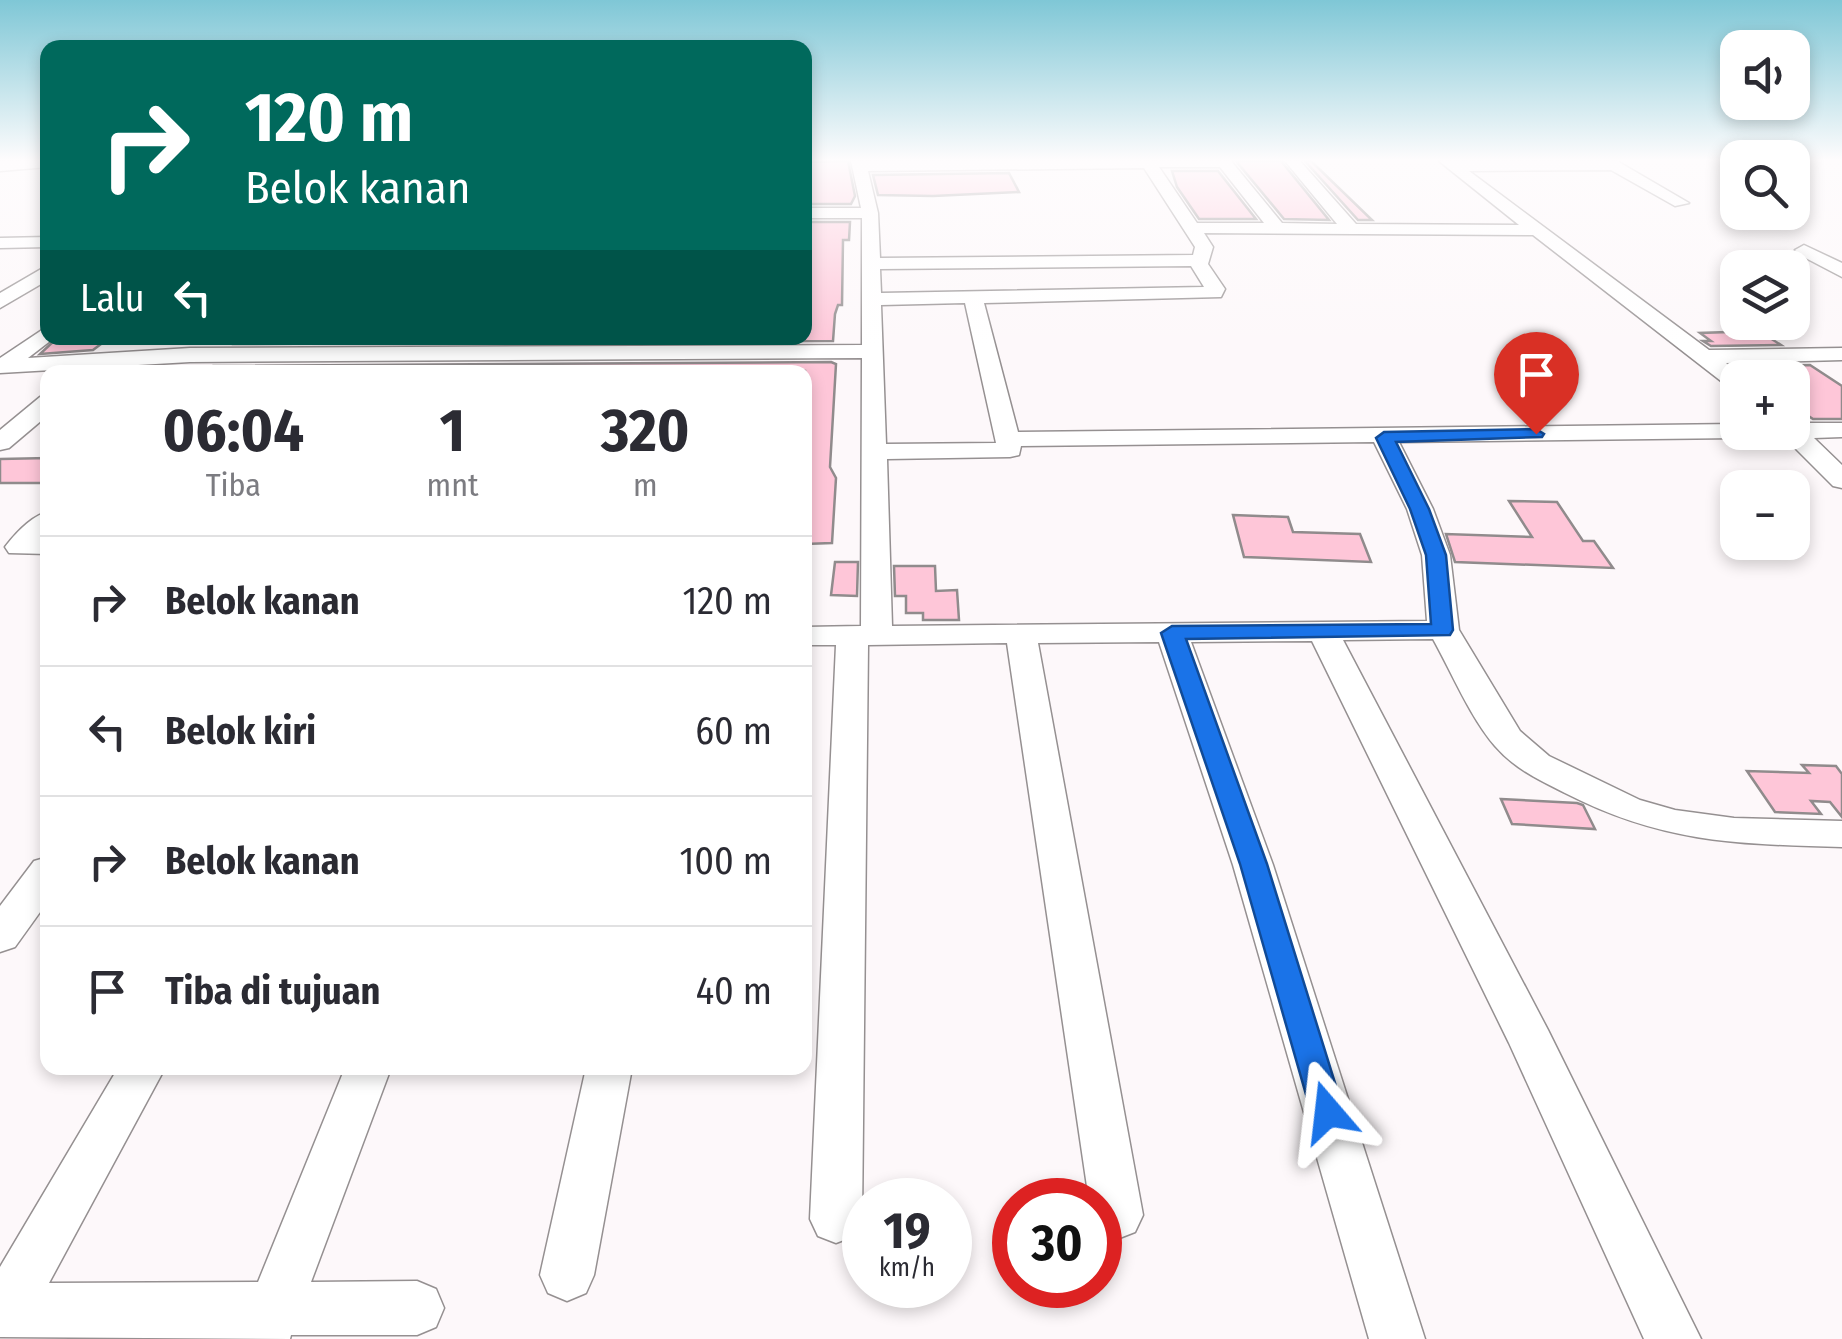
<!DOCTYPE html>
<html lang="id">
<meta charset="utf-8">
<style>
:root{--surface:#fff;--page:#f7f7f7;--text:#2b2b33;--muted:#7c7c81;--line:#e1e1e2}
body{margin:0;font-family:"Fira Sans Condensed",sans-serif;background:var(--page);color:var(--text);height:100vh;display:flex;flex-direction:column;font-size:38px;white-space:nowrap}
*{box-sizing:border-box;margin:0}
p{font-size:32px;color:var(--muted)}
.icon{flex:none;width:55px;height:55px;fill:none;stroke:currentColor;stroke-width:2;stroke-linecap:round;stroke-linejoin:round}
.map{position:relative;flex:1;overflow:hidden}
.side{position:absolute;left:40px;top:365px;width:772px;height:710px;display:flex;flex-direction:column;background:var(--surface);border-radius:20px;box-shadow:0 5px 15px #0003}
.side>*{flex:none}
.banner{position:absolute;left:40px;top:40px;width:772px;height:305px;border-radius:20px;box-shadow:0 5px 15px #0003;background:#00695c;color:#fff;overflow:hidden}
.fabs{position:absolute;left:1720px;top:30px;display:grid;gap:20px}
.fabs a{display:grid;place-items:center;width:90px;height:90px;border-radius:20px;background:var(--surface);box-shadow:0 5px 15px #0003;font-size:50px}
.speed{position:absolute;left:842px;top:1178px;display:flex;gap:20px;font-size:50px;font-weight:700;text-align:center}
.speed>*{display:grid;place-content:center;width:130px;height:130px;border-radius:50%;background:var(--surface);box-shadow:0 5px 15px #0003;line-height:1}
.speed small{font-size:25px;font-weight:400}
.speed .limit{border:15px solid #d22;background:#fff;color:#111}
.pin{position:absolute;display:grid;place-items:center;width:85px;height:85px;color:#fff;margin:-102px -42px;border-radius:50% 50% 50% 0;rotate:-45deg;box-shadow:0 0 10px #0007}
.pin .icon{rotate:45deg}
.me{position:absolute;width:110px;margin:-55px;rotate:343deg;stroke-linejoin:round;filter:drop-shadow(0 0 8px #0008)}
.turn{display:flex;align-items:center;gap:35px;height:210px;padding:0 40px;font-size:45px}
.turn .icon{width:130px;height:130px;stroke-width:2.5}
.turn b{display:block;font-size:70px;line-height:85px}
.then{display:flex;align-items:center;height:95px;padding:0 40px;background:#0003;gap:20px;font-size:38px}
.eta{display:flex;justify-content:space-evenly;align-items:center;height:170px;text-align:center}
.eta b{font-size:60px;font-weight:700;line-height:70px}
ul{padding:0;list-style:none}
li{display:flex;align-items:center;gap:30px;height:130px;padding:0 40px;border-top:2px solid var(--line)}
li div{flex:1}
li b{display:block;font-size:38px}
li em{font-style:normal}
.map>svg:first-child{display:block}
.building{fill:#fec6d8;stroke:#908b8c;stroke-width:2.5}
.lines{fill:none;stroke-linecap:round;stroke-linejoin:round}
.street-casing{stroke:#959091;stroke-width:3}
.street{fill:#fff;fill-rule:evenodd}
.route{fill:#1a73e8;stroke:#114b97;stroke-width:2.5}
</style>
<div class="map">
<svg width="1842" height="1339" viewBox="0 0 1842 1339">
<rect width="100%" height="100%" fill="#fdf8fa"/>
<!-- building -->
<path class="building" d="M848 161 855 196 851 204H805V162Z
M1236 161H1281L1329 220 1284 219Z
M1305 161H1311L1372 220H1358Z
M1172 171H1218L1256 219H1199L1177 187Z
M1009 173 1019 192 933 196 878 195 873 175Z
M805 222H850L849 240H843L842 305H838L835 314 833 341 235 344 242 338 801 340 805 338Z
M1759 331 1781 345 1711 346 1703 341H1711L1700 333Z
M57 338H109L93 350 40 354Z
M831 362 836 364 830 467 836 478 832 543 805 544V371L206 372 213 366Z
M1810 365 1842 386V419H1813L1792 405V378H1754L1739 366Z
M48 458V483H0V459Z
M1509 501 1557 502 1583 541H1594L1613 568 1455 562 1446 534 1532 537Z
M1233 515 1288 517 1293 532 1360 534 1371 562 1244 557Z
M835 562H858L857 596 831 595Z
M894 566H935L936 591 957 590 959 620H923V613H906V596H895Z
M1802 765 1836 766 1842 774V817L1830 802 1811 801 1821 814 1775 812 1747 771 1809 773Z
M1501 799 1577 803 1583 805 1595 829 1512 824Z"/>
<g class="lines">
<!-- street casing -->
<g class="street-casing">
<path id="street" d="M0 161H42L48 167 0 171Z
M851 161H1231L1282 223 1337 224 1285 161H1300L1356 224 1519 225 1439 161H1617L1689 203 1675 206 1611 170 1469 171 1709 350 1842 348V360L1726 363 1745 378H1738V390L1730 388 1533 235 1204 233 1213 247 1208 264 1225 289 1221 297 984 303 1018 432 1738 424V432H1749L1738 438 1399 442 1433 509 1450 555 1459 630 1520 731 1549 756 1640 800 1675 810 1734 818 1842 821V847C1735 844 1663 843 1565 793 1539 780 1515 769 1495 746 1470 717 1452 673 1433 639L1343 640 1548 1030 1701 1339H1644L1509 1043 1312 641 1191 642 1273 865 1425 1339H1369L1233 865 1159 642 1038 643 1143 1215 1135 1232 1117 1239 1100 1232V1200H1089L1007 643 868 645 862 1219 854 1236 836 1243 818 1236 810 1219 836 645H805V627L861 626 862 358 190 362 0 373V358L48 326V338H54L28 358 190 348 862 345V218H805V208H861ZM1159 167H1220L1264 223H1197ZM1144 168 1195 247 1193 255 880 258 878 213 868 171ZM1191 266 1204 287 881 293 880 269ZM965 303 996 443 886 444 881 305ZM1374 442 1407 509 1422 555 1427 621 892 626 887 459 1010 457 1019 455 1021 446Z
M48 237V247L0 248V238Z
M1804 245 1842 263V277L1798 254 1795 250Z
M48 265V280L0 308V293Z
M48 395V415L9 448 0 450V430L40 397Z
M1792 423H1842V437L1814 438 1842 465V488L1833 486 1783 436 1781 432H1792Z
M48 512V554L9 553 5 547C15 534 31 516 48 512Z
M48 857V901L15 947 0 952V906L34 861Z
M118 1068H165L49 1283 258 1282 345 1068H391L311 1282 417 1281 436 1289 444 1308 436 1327 417 1335H291L290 1339 0 1337V1267Z
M586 1068H632L594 1275 586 1293 567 1301 548 1293 540 1275Z"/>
</g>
<!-- street -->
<use href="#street" class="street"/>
</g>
<!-- sky -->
<linearGradient id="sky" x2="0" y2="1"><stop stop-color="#7fc7d6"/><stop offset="0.46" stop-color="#fefcfd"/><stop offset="1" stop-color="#fefcfd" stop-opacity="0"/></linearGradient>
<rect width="1842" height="348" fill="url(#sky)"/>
<!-- route -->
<path class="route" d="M1536 429 1544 434 1542 437 1396 442 1429 509 1446 555 1453 630 1450 635 1186 639 1267 864 1344 1112 1339 1122 1328 1126 1316 1122 1311 1112 1240 864 1161 633 1172 626 1431 624 1426 555 1410 509 1376 438 1384 432Z"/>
</svg>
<div class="fabs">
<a><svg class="icon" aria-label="sound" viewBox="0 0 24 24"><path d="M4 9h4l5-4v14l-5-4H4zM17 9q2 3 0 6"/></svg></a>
<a><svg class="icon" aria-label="search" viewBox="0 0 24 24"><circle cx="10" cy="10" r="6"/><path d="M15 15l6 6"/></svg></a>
<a><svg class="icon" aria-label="layers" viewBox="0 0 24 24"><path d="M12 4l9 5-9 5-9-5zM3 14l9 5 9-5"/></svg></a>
<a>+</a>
<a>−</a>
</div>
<div class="speed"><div>19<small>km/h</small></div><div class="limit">30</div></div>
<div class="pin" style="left:1536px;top:434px;background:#d93025"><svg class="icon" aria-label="arrive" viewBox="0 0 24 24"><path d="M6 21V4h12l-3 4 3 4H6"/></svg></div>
<svg class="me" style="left:1328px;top:1112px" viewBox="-20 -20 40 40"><path d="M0-17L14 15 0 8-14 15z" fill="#1a73e8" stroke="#fff" stroke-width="4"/></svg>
<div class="banner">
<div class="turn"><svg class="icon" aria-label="right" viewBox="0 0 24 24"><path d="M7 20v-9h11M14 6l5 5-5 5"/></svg><div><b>120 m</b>Belok kanan</div></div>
<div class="then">Lalu<svg class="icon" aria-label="left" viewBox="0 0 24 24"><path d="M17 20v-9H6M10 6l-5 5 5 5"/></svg></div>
</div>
<section class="side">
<div class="eta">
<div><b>06:04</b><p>Tiba</p></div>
<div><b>1</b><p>mnt</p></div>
<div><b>320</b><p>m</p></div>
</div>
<ul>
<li><svg class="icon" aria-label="right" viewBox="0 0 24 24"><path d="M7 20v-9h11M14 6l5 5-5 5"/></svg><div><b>Belok kanan</b></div><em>120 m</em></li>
<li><svg class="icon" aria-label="left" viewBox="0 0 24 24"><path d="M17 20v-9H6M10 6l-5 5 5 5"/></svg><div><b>Belok kiri</b></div><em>60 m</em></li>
<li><svg class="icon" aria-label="right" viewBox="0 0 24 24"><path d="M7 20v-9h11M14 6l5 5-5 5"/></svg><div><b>Belok kanan</b></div><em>100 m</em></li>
<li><svg class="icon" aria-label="arrive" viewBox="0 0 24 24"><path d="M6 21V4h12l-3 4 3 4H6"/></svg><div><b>Tiba di tujuan</b></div><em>40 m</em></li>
</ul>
</section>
</div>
